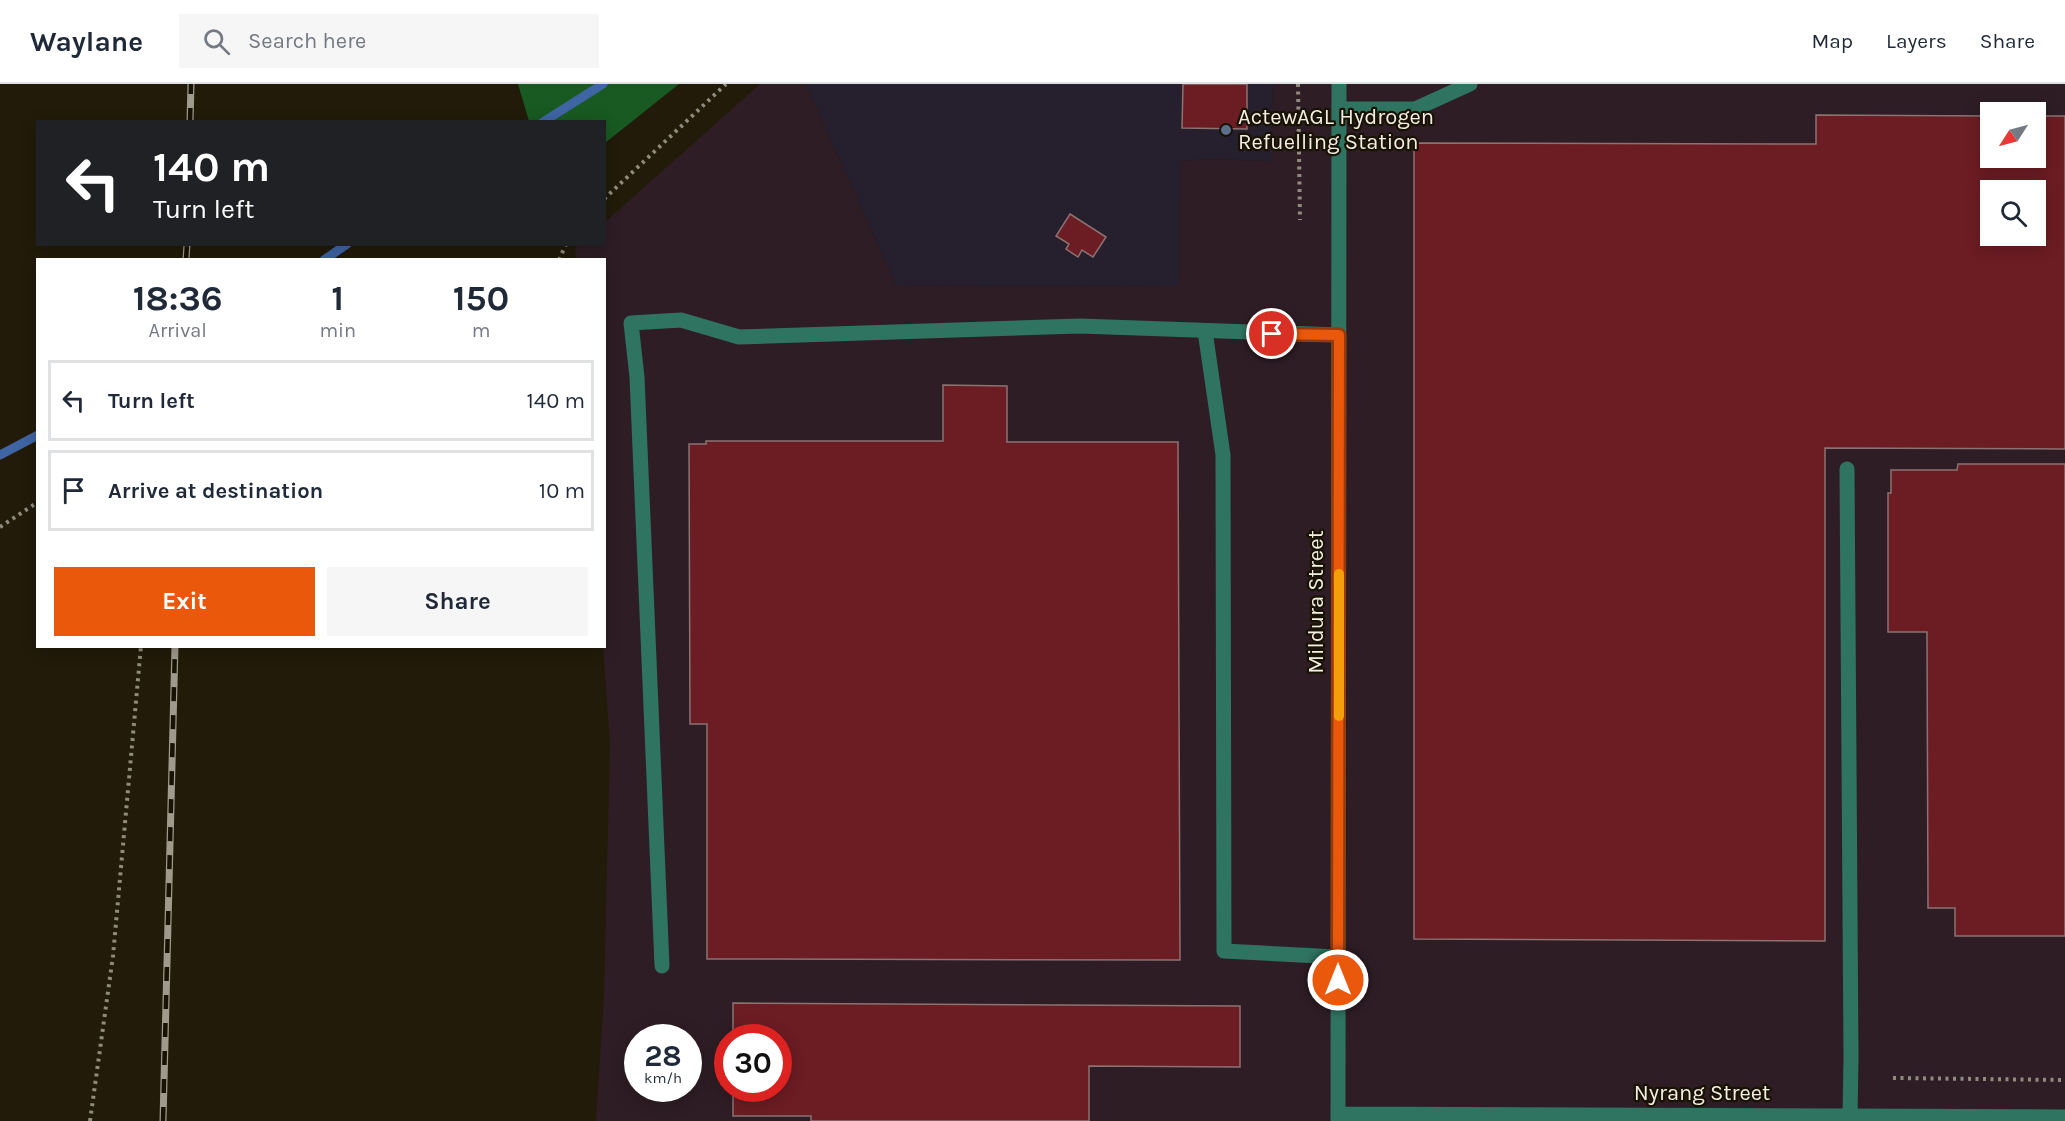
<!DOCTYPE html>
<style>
:root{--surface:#fff;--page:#f6f6f7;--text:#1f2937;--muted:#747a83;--line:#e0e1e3;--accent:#ea580c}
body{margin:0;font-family:Karla,sans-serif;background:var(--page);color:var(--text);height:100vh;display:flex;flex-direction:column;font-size:22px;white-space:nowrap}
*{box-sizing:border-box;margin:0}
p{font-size:20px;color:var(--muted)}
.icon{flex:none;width:33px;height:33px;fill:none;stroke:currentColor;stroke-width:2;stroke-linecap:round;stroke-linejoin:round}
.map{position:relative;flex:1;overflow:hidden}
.drawer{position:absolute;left:36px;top:174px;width:570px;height:390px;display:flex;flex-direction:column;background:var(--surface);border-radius:0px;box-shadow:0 3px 15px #0003}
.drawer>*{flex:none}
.banner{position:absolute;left:36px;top:36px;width:570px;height:126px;border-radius:0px;box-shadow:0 3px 15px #0003;background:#202124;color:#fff;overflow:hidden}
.needle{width:39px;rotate:234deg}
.tools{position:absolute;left:1980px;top:18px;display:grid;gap:12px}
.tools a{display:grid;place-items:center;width:66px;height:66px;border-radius:0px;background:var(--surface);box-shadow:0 3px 15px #0003;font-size:30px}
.speed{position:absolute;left:624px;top:940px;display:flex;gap:12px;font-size:30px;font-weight:700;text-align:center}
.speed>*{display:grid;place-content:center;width:78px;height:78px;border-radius:50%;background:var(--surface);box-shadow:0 3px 15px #0003;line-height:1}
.speed small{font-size:15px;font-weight:400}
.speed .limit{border:9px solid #d22;background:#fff;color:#111}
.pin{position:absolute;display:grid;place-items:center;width:51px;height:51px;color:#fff;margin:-26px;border:3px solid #fff;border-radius:50%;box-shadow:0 2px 6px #0007}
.me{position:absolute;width:66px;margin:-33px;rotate:0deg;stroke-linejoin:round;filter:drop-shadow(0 0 4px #0008)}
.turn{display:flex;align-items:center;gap:21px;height:126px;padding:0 18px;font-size:27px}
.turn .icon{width:78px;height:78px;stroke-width:2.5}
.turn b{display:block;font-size:42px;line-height:51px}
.eta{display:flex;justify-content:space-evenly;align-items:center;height:102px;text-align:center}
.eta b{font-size:36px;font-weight:700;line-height:42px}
.primary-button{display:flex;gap:12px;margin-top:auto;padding:12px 18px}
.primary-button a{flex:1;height:69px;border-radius:0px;background:var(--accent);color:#fff;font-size:24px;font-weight:700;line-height:69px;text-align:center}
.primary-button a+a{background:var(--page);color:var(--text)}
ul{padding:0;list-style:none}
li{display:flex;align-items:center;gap:18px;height:81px;margin:0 12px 9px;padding:0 6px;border:3px solid var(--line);border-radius:0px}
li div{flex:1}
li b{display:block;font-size:22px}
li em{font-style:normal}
header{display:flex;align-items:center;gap:36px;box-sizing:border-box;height:84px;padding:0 30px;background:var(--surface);border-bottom:2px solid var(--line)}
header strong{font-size:28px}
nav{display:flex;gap:33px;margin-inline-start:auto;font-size:21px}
.search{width:420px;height:54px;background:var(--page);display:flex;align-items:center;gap:15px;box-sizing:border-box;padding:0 21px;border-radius:0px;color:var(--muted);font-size:22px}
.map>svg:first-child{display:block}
.commercial{fill:#2e1d24;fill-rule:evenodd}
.industrial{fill:#261f2e}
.forest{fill:#185a21}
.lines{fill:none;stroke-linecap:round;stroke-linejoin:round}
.stream{stroke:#3f65a5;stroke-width:9}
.building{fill:#6c1c23;stroke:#8b7372;stroke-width:1.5;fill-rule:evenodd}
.path{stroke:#918b7d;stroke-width:4;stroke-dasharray:3 4.5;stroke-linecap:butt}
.minor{stroke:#2f7460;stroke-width:15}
.rail-casing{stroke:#a09a8d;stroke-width:7}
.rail{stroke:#181203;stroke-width:4.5;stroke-dasharray:14;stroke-linecap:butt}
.route-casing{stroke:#983908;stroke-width:15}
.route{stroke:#ea580c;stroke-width:10}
.slow{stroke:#f59e0b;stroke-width:10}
.service-dot{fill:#5c6f8a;stroke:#181203;stroke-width:2}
.labels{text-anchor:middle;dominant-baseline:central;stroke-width:4.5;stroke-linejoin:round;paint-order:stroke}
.poi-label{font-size:22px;fill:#f3eee3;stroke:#181203;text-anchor:start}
.street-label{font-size:22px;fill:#f3eee3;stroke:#181203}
</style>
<header>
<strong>Waylane</strong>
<div class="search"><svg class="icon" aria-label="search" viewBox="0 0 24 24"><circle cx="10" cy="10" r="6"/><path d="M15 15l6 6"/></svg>Search here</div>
<nav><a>Map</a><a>Layers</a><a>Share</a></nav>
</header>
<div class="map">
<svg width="2065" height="1037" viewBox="0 0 2065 1037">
<rect width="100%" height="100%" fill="#221b0a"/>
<!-- commercial -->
<path class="commercial" d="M760 0H806L896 201 1179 202 1180 77 1208 75 1271 77 1273 0H2065V1037H596L604 910 610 660 603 563 604 562V176L576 175 575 164 579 161 604 160 605 138ZM1990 28H2036V74H1990ZM1990 106H2036V152H1990ZM638 954H688V1005H638ZM728 954H778V1005H728Z"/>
<!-- industrial -->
<path class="industrial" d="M806 0H1273L1272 77 1208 75 1180 77 1179 202 896 201Z"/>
<!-- forest -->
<path class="forest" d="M518 0H679L605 59 604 38 529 37Z"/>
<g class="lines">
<!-- stream -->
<path class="stream" d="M543 38 603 0
M324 176 347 160
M0 371 38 351"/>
</g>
<!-- building -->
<path class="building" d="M1183 0H1247V45L1182 44Z
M1816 31 1990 32V74H2036V32H2065V365L1825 364V857L1414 855V59L1816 60ZM1990 106H2036V152H1990Z
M1070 130 1106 153 1093 173 1082 166 1078 173 1066 165 1069 160 1056 152Z
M943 301 1007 302V358H1178L1180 876 707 875V640H690L689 360H706V357H943Z
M1958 380H2065V852H1955V824H1928L1927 548H1888V409H1891V386H1957Z
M733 919 1240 922V983L1089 982V1037H811V1032H733V1005H778V954H733Z"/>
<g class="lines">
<!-- path -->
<path class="path" d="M1298 0 1300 136
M604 115 726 0
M559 176 566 160
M0 443 38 418
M1893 994 2065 996
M90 1037 113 872 141 562"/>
<!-- minor -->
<path class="minor" d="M1339 25H1415L1470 0
M1205 247 1223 371 1224 867 1338 873
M1847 385 1851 974 1850 1033
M662 882 637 293 631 239 681 236 739 253 1080 242 1339 251
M1338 1030 2065 1033
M1338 1037 1339 0"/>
<!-- rail casing -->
<g class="rail-casing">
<path id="rail" d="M190 38 191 0
M186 176 187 160
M163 1037 175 562"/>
</g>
<!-- rail -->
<use href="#rail" class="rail"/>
</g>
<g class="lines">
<!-- route casing -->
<g class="route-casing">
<path id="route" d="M1272 250 1339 251 1338 896"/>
</g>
<!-- route -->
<use href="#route" class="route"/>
<!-- slow -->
<path class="slow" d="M1339 632V490"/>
</g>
<!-- markers -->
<circle class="service-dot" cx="1226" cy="46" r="6"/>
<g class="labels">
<!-- poi labels -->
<g class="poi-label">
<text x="1238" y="33">ActewAGL Hydrogen<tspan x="1238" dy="25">Refuelling Station</tspan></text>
</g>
<!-- street labels -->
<g class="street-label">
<text transform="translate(1316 518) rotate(-90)">Mildura Street</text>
<text x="1702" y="1009">Nyrang Street</text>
</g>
</g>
</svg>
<div class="tools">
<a><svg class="needle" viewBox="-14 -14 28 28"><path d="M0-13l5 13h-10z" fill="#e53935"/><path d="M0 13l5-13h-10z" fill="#747a83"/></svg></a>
<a><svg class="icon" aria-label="search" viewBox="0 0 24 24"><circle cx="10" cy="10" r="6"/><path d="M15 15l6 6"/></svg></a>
</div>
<div class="speed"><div>28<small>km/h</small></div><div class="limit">30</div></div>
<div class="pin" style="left:1272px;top:250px;background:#d93025"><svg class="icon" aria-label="arrive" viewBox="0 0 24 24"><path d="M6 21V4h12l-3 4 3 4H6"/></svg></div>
<svg class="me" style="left:1338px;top:896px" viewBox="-20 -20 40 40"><circle r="17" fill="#ea580c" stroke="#fff" stroke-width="3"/><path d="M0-11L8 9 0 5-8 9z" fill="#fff"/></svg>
<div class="banner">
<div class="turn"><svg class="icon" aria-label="left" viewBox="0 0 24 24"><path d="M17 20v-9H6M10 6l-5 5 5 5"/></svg><div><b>140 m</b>Turn left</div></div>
</div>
<section class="drawer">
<div class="eta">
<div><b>18:36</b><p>Arrival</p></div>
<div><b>1</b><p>min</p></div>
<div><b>150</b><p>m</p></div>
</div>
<ul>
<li><svg class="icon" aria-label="left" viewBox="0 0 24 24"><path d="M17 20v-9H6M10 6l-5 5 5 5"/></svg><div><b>Turn left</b></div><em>140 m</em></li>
<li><svg class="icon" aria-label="arrive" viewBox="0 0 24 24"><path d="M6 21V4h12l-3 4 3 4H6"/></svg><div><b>Arrive at destination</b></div><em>10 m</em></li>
</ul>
<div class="primary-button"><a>Exit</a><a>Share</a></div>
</section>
</div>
